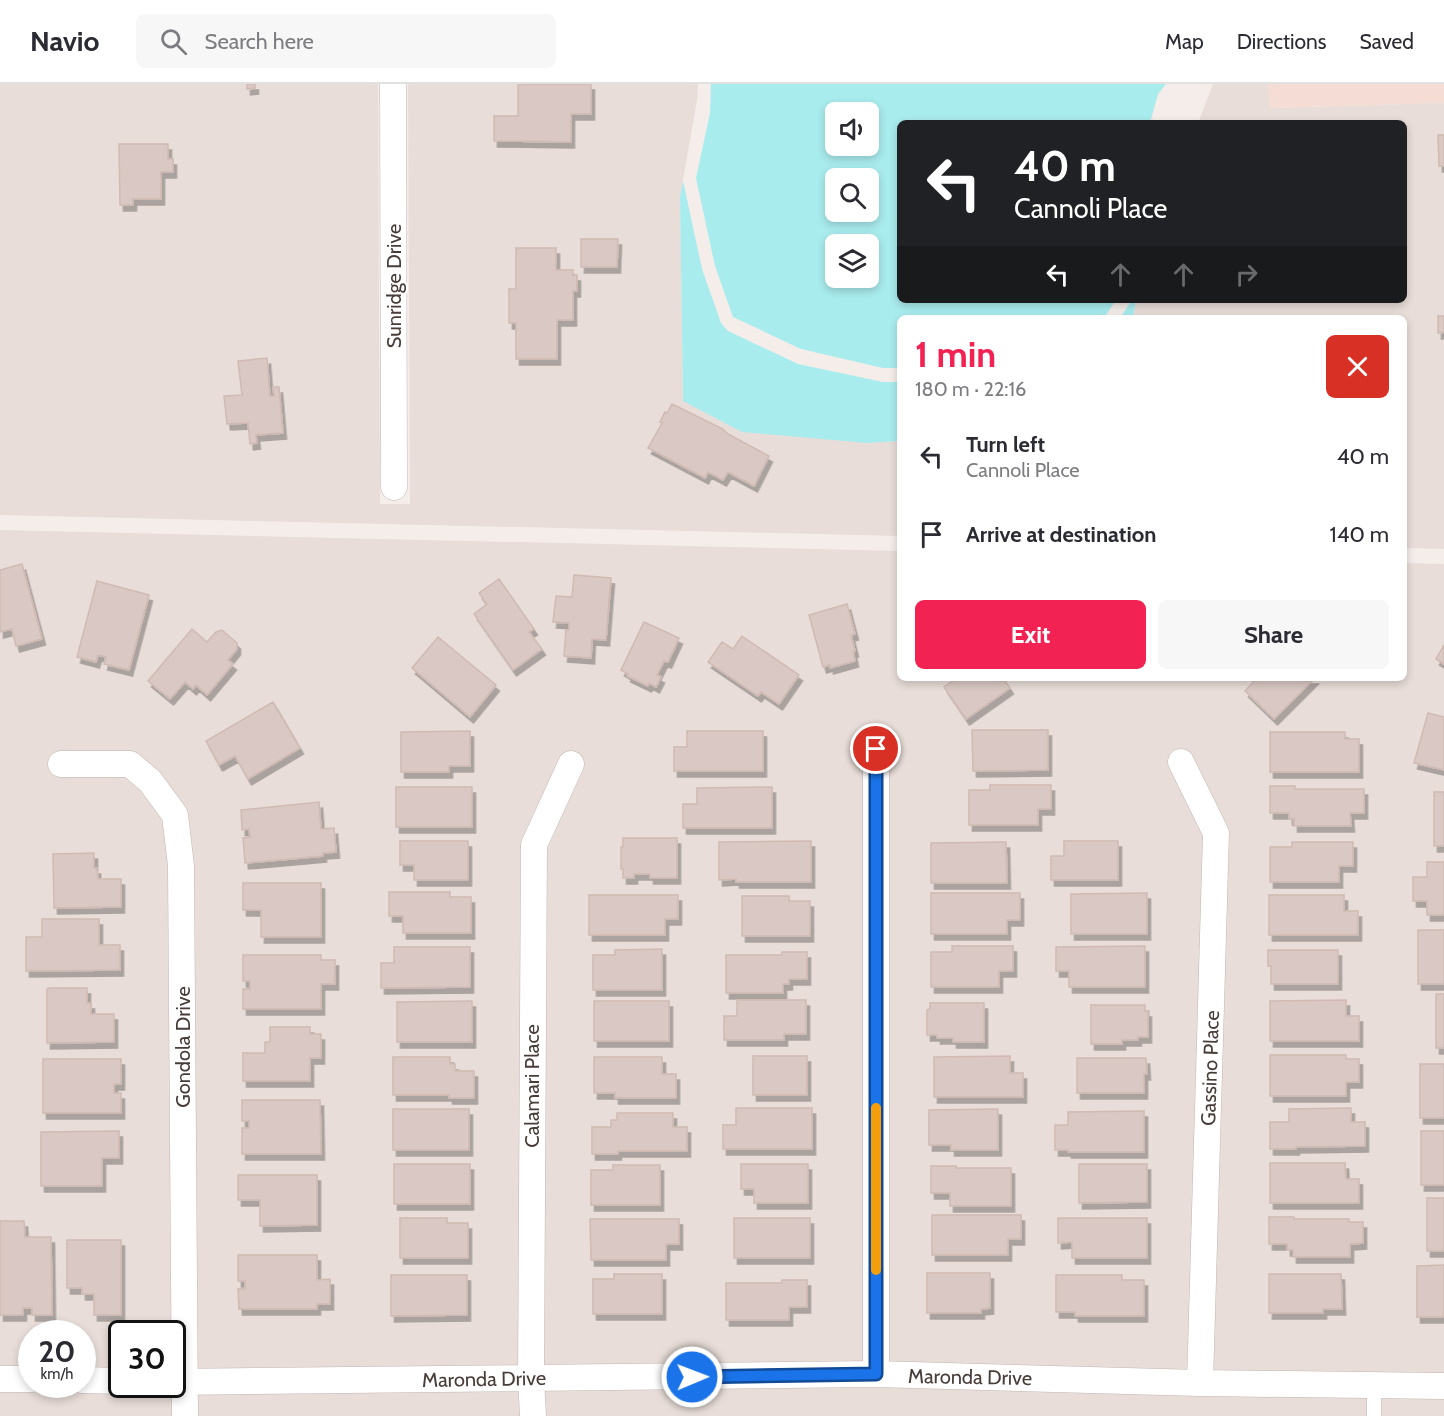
<!DOCTYPE html>
<meta charset="utf-8">
<style>
:root{--surface:#fff;--page:#f7f7f7;--text:#2b2b33;--muted:#7c7c81;--line:#e1e1e2;--accent:#f22352}
body{margin:0;font-family:Cabin,sans-serif;background:var(--page);color:var(--text);height:100vh;display:flex;flex-direction:column;font-size:22px;white-space:nowrap}
*{box-sizing:border-box;margin:0}
p{font-size:20px;color:var(--muted)}
.icon{flex:none;width:33px;height:33px;fill:none;stroke:currentColor;stroke-width:2;stroke-linecap:round;stroke-linejoin:round}
.map{position:relative;flex:1;overflow:hidden}
.drawer{position:absolute;left:897px;top:231px;width:510px;height:366px;display:flex;flex-direction:column;background:var(--surface);border-radius:9px;box-shadow:0 3px 9px #0003}
.drawer>*{flex:none}
.top-card{position:absolute;left:897px;top:36px;width:510px;height:183px;border-radius:9px;box-shadow:0 3px 9px #0003;background:#202124;color:#fff;overflow:hidden}
.fabs{position:absolute;left:825px;top:18px;display:grid;gap:12px}
.fabs a{display:grid;place-items:center;width:54px;height:54px;border-radius:9px;background:var(--surface);box-shadow:0 3px 9px #0003;font-size:30px}
.speed{position:absolute;left:18px;top:1236px;display:flex;gap:12px;font-size:30px;font-weight:700;text-align:center}
.speed>*{display:grid;place-content:center;width:78px;height:78px;border-radius:50%;background:var(--surface);box-shadow:0 3px 9px #0003;line-height:1}
.speed small{font-size:15px;font-weight:400}
.speed .limit{border:3px solid #111;border-radius:9px;background:#fff;color:#111}
.pin{position:absolute;display:grid;place-items:center;width:51px;height:51px;color:#fff;margin:-26px;border:3px solid #fff;border-radius:50%;box-shadow:0 2px 6px #0007}
.me{position:absolute;width:66px;margin:-33px;rotate:89deg;stroke-linejoin:round;filter:drop-shadow(0 0 4px #0008)}
.turn{display:flex;align-items:center;gap:21px;height:126px;padding:0 18px;font-size:27px}
.turn .icon{width:78px;height:78px;stroke-width:2.5}
.turn b{display:block;font-size:42px;line-height:51px}
.lanes{display:flex;align-items:center;height:57px;padding:0 18px;background:#0003;justify-content:center;gap:30px;direction:ltr}
.lanes .off{opacity:.35}
.round{display:grid;place-items:center;flex:none;width:63px;height:63px;border-radius:9px;background:var(--page)}
.summary{display:flex;align-items:center;justify-content:space-between;height:102px;padding:0 18px}
h1{font-size:36px;font-weight:700;line-height:45px;color:var(--accent)}
.button{display:flex;gap:12px;margin-top:auto;padding:12px 18px}
.button a{flex:1;height:69px;border-radius:9px;background:var(--accent);color:#fff;font-size:24px;font-weight:700;line-height:69px;text-align:center}
.button a+a{background:var(--page);color:var(--text)}
ul{padding:0;list-style:none}
li{display:flex;align-items:center;gap:18px;height:78px;padding:0 18px}
li div{flex:1}
li b{display:block;font-size:22px}
li em{font-style:normal}
header{display:flex;align-items:center;gap:36px;box-sizing:border-box;height:84px;padding:0 30px;background:var(--surface);border-bottom:2px solid var(--line)}
header strong{font-size:28px}
nav{display:flex;gap:33px;margin-inline-start:auto;font-size:21px}
.search{width:420px;height:54px;background:var(--page);display:flex;align-items:center;gap:15px;box-sizing:border-box;padding:0 21px;border-radius:9px;color:var(--muted);font-size:22px}
.map>svg:first-child{display:block}
.residential{fill:#e8ddd8;fill-rule:evenodd}
.commercial{fill:#f5ddd6}
.water{fill:#a9ecee;fill-rule:evenodd}
.building{fill:#d9c8c3;stroke:#d0bab3;stroke-width:1.5;filter:url(#shadow)}
.lines{fill:none;stroke-linecap:round;stroke-linejoin:round}
.service-casing{stroke:#c3b5b0;stroke-width:15}
.minor-casing{stroke:#c3b5b0;stroke-width:27}
.service{stroke:#fff;stroke-width:14}
.minor{stroke:#fff;stroke-width:26}
.route-casing{stroke:#114b97;stroke-width:15}
.route{stroke:#1a73e8;stroke-width:10}
.slow{stroke:#f59e0b;stroke-width:10}
.labels{text-anchor:middle;dominant-baseline:central;stroke-width:4.5;stroke-linejoin:round;paint-order:stroke}
.street-label{font-size:20px;fill:#483c38;stroke:#fff}
</style>
<header>
<strong>Navio</strong>
<div class="search"><svg class="icon" aria-label="search" viewBox="0 0 24 24"><circle cx="10" cy="10" r="6"/><path d="M15 15l6 6"/></svg>Search here</div>
<nav><a>Map</a><a>Directions</a><a>Saved</a></nav>
</header>
<div class="map">
<svg width="1444" height="1332" viewBox="0 0 1444 1332">
<defs>
<filter id="shadow"><feDropShadow dx="3.5" dy="6" stdDeviation="0" flood-color="#0004"/></filter>
</defs>
<rect width="100%" height="100%" fill="#f4edea"/>
<!-- residential -->
<path class="residential" d="M0 0H378L380 420H410L408 0H698L697 16 680 113 683 317 867 359 900 357V452L0 431Z
M1213 0H1268L1271 24 1444 19V465L1404 464V234H1133L1136 216H1404V39H1198Z
M0 446 900 467V594H1404V479L1444 480V1332H0ZM32 1250H82V1300H32ZM122 1250H172V1300H122Z"/>
<!-- commercial -->
<path class="commercial" d="M1268 0H1444V19L1270 24Z"/>
<!-- water -->
<path class="water" d="M711 0H1166L1158 10 1150 39H900V216H1116L1104 234H900V284H883L801 265 733 233 715 182 696 94 710 29ZM836 28H868V62H836ZM836 94H868V128H836ZM836 160H868V194H836Z
M683 97 702 185 721 239 728 247 798 280 883 298H900V357L867 359 742 348 683 317 680 113Z
M1132 216H1136L1133 234H1120Z"/>
<!-- building -->
<path class="building" d="M247 0H255V4L247 5Z
M518 0H591V30H571V58L494 57V32H518Z
M1438 51H1444V82H1439Z
M119 60H168V75H173V88H161V115H133V121H120Z
M581 155H618L617 183H581Z
M516 164H556V186H573V191H577V207H573V236H557V275H516V239H509V205H516Z
M1438 232H1444V248L1438 249Z
M267 274 270 312H274L273 303H279L283 349 256 351 257 359 250 360 248 339 227 340 224 312 242 311 238 277Z
M672 320 723 345 728 350 769 372 754 402 728 388 723 396 708 388 705 394 648 364 662 339 660 338 665 328 667 329Z
M22 480 42 555 16 562 12 545 0 548V486Z
M574 491 611 494 606 556 592 555 591 574 564 572 566 546H569V539L553 538 556 512 572 513Z
M499 495 534 545 529 548 542 565 513 586 474 530 487 520 479 509Z
M97 497 149 511 129 586 104 580 106 573 98 571 96 578 77 573Z
M847 520 855 550 851 551 855 567H853L855 577 830 584V581L823 583 809 531Z
M644 538 679 554 668 578 664 577 657 591 661 593 656 603 649 599 648 602 627 592 628 590 621 586Z
M192 545 207 558 216 548 222 546 237 559V565L228 576 233 580 207 611 196 601 193 605 185 598 170 615 148 597Z
M742 552 799 591 779 620 761 608 758 612 708 578 722 558 733 565Z
M438 553 496 601 470 633 412 584Z
M1444 561V580L1436 575Z
M957 594H1003L1010 604 966 635 944 603Z
M1257 594H1315L1274 635 1245 607Z
M273 618 300 664 248 695 235 672 219 681 206 657Z
M1428 629 1444 633V686L1414 679Z
M972 646H1048V686L973 687Z
M470 647V682H449V688H401V648Z
M687 647H763V687H674V663H687Z
M1270 648H1345V655H1359V688H1270Z
M990 701H1051V725H1038V741H969V706H990Z
M1270 702H1295V705H1364V729H1350L1351 742H1294V735H1289V729H1270Z
M396 703H472V743H396Z
M772 703V744H683V720H697V704Z
M1434 708H1444V762H1434Z
M319 718 321 745 334 744 336 768 323 769V772L245 779 243 754 250 753 249 745 242 746 241 726Z
M623 754H677V794H650V790H634V794H623V785H621V763H623Z
M400 757H468V796H414V781H400Z
M811 757V798H736V795L719 796V758Z
M1064 757H1118V796H1051V772H1064Z
M1006 758 1007 799H931V759Z
M1292 758H1353V782H1339V798H1270V763H1292Z
M94 769V784H97L98 795H121V823L54 824 53 770Z
M1427 778H1444V831H1427V817H1413V793H1427Z
M243 799H321V853H261V826H243Z
M389 808H450V813H471V849H403V832H389Z
M931 809H1020V836H1007V850H931Z
M1147 809V850H1071V810Z
M589 811H678V835H665V851H589Z
M1269 811H1344V827H1358V851H1269Z
M742 812H789V817H810V852H742Z
M42 835H99V861H120V886L26 887V853H42Z
M1418 846H1444V900H1418Z
M952 862H1013V887H999V903H931V868H952Z
M1145 862V903H1069V887H1056V863Z
M394 863H470V903L381 904V879H394Z
M662 865V906H593V871H615V866Z
M1268 866H1338V900H1271V882H1268Z
M782 868H807V895H789V900H783V909H726V871H782Z
M243 871H321V876H335V900H321V925H243V905H250V897H243Z
M50 904H87V919H91V930H114V958L47 959V905Z
M1436 910H1444V964H1436Z
M737 916H806V950H784V956H724V932H737Z
M1346 916V932H1359V957H1270V917Z
M472 917V958H397V918Z
M594 917H669V957H594Z
M930 919H984V958H953V954H937V951H927V926L930 925Z
M1091 921H1145V927H1148V953H1138V956H1122V960H1091Z
M270 943H310V950H321V974H310V997H243V969H265V958H270Z
M1270 971H1346V975H1359V998H1346V1012H1270Z
M753 972H807V1011H753Z
M1010 972V989H1023V1013H934V973Z
M393 973H450V980H455V987H474V1014H449V1011H393Z
M594 973H662V990H676V1014H615V1009H594Z
M1077 974H1146L1147 990H1144V1009H1077Z
M43 975H121V1000H114V1009H121V1029H43Z
M1420 980H1444V1034H1420Z
M242 1016H320L321 1070H242V1044H249V1037H242Z
M736 1024H812V1065H723V1041H736Z
M1351 1024V1038H1365V1062L1296 1063V1065H1270V1038H1289V1025Z
M393 1025H469V1066H393Z
M998 1025V1066H951V1061H929V1026Z
M1144 1027V1068H1068V1066H1055V1041H1068V1028Z
M617 1029H673V1043H687V1067H618V1070H592V1043H611V1036H617Z
M119 1047V1074H102V1102H41V1048Z
M1421 1047H1444V1101H1421Z
M1270 1079H1345L1346 1095H1359V1119H1270Z
M394 1080H470V1120H394Z
M741 1080H808V1119H754V1105H741Z
M1079 1080H1147V1118L1079 1119Z
M613 1081H660V1121H591V1086H613Z
M931 1082H956V1084H1011V1122H950V1109H931Z
M238 1091H317V1141L260 1142V1116H238Z
M1427 1114H1444V1167H1427Z
M932 1131H1021V1155H1008V1171H932Z
M1269 1133H1294V1135H1349V1138H1363V1159L1350 1160V1173H1293V1166H1287V1160H1269Z
M400 1134H447V1139H468V1174H400Z
M734 1134H810V1174H734Z
M1058 1134H1147V1174H1072V1158L1058 1159Z
M590 1135H679V1160H666V1176H591Z
M0 1137H24L25 1153H51L52 1231H32V1224H23V1231H0Z
M67 1156H121V1231H94V1210H82V1204H67Z
M238 1171H317V1196L330 1195V1220H317V1225H239L238 1205H245V1197H238Z
M1444 1181V1233H1417V1182Z
M927 1189H990V1224L981 1225V1229H927Z
M614 1190H662V1230H593V1195H614Z
M1269 1190H1341L1342 1225H1323V1229H1269Z
M391 1191H467V1231L391 1232Z
M1056 1191H1122V1196H1144V1232H1075V1228H1056Z
M782 1196H807V1223H789V1236H726V1199H782Z"/>
<g class="lines">
<!-- service casing -->
<g class="service-casing">
<path id="service" d="M1374 1301V1332"/>
</g>
<!-- minor casing -->
<g class="minor-casing">
<path id="minor" d="M393 0 394 403
M1181 678 1216 749 1200 1299
M61 680H130L150 697 175 731 181 782 185 1332
M876 1290V665
M0 1295H32
M82 1296 122 1297
M172 1298 876 1290 1200 1299 1444 1302
M533 1332 531 1295 534 761 571 680"/>
</g>
<!-- service -->
<use href="#service" class="service"/>
<!-- minor -->
<use href="#minor" class="minor"/>
</g>
<g class="lines">
<!-- route casing -->
<g class="route-casing">
<path id="route" d="M692 1293 876 1290V665"/>
</g>
<!-- route -->
<use href="#route" class="route"/>
<!-- slow -->
<path class="slow" d="M876 1186V1024"/>
</g>
<g class="labels">
<!-- street labels -->
<g class="street-label">
<text transform="translate(394 202) rotate(-90)">Sunridge Drive</text>
<text transform="translate(183 963) rotate(-90)">Gondola Drive</text>
<text transform="translate(1210 984) rotate(-88)">Gassino Place</text>
<text transform="translate(532 1002) rotate(-90)">Calamari Place</text>
<text transform="translate(970 1293) rotate(1)">Maronda Drive</text>
<text transform="translate(484 1295) rotate(-1)">Maronda Drive</text>
</g>
</g>
</svg>
<div class="fabs">
<a><svg class="icon" aria-label="sound" viewBox="0 0 24 24"><path d="M4 9h4l5-4v14l-5-4H4zM17 9q2 3 0 6"/></svg></a>
<a><svg class="icon" aria-label="search" viewBox="0 0 24 24"><circle cx="10" cy="10" r="6"/><path d="M15 15l6 6"/></svg></a>
<a><svg class="icon" aria-label="layers" viewBox="0 0 24 24"><path d="M12 4l9 5-9 5-9-5zM3 14l9 5 9-5"/></svg></a>
</div>
<div class="speed"><div>20<small>km/h</small></div><div class="limit">30</div></div>
<div class="pin" style="left:876px;top:665px;background:#d93025"><svg class="icon" aria-label="arrive" viewBox="0 0 24 24"><path d="M6 21V4h12l-3 4 3 4H6"/></svg></div>
<svg class="me" style="left:692px;top:1293px" viewBox="-20 -20 40 40"><circle r="17" fill="#1a73e8" stroke="#fff" stroke-width="3"/><path d="M0-11L8 9 0 5-8 9z" fill="#fff"/></svg>
<div class="top-card">
<div class="turn"><svg class="icon" aria-label="left" viewBox="0 0 24 24"><path d="M17 20v-9H6M10 6l-5 5 5 5"/></svg><div><b>40 m</b>Cannoli Place</div></div>
<div class="lanes"><svg class="icon" aria-label="left" viewBox="0 0 24 24"><path d="M17 20v-9H6M10 6l-5 5 5 5"/></svg><svg class="icon off" aria-label="ahead" viewBox="0 0 24 24"><path d="M12 20V5M6 11l6-6 6 6"/></svg><svg class="icon off" aria-label="ahead" viewBox="0 0 24 24"><path d="M12 20V5M6 11l6-6 6 6"/></svg><svg class="icon off" aria-label="right" viewBox="0 0 24 24"><path d="M7 20v-9h11M14 6l5 5-5 5"/></svg></div>
</div>
<section class="drawer">
<div class="summary"><div><h1>1 min</h1><p>180 m · 22:16</p></div><a class="round" style="background:#d93025;color:#fff"><svg class="icon" aria-label="close" viewBox="0 0 24 24"><path d="M6 6l12 12M18 6L6 18"/></svg></a></div>
<ul>
<li><svg class="icon" aria-label="left" viewBox="0 0 24 24"><path d="M17 20v-9H6M10 6l-5 5 5 5"/></svg><div><b>Turn left</b><p>Cannoli Place</p></div><em>40 m</em></li>
<li><svg class="icon" aria-label="arrive" viewBox="0 0 24 24"><path d="M6 21V4h12l-3 4 3 4H6"/></svg><div><b>Arrive at destination</b></div><em>140 m</em></li>
</ul>
<div class="button"><a>Exit</a><a>Share</a></div>
</section>
</div>
